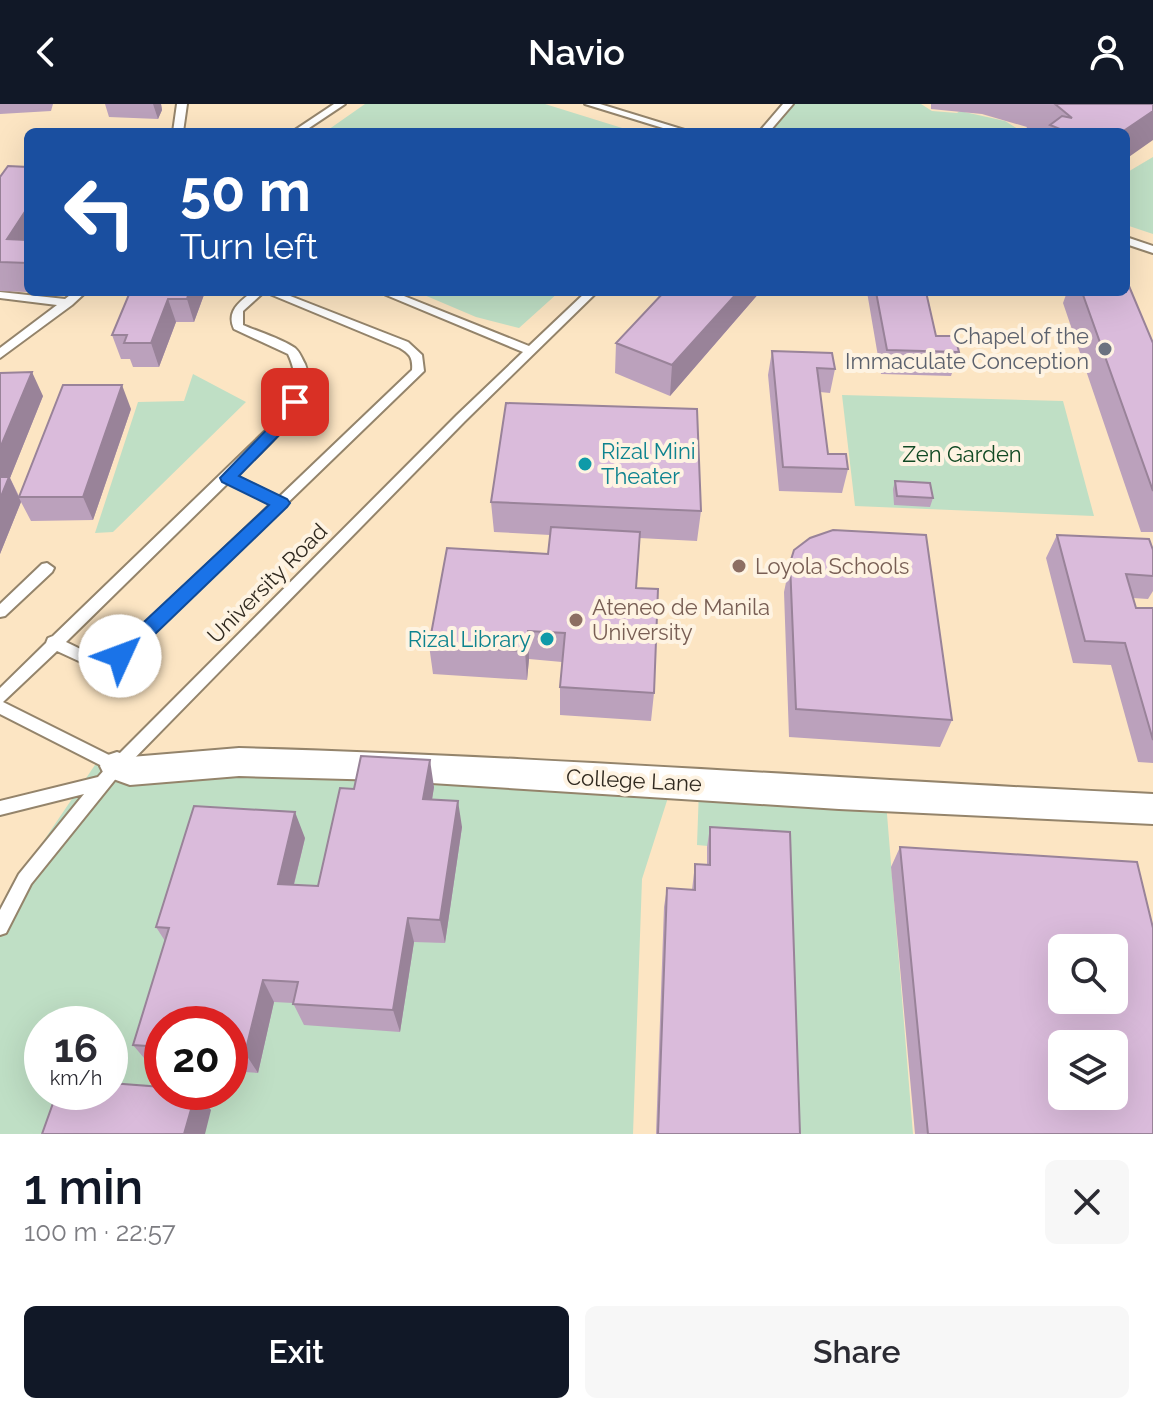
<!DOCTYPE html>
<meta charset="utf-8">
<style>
:root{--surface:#fff;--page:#f7f7f7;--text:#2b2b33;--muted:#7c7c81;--accent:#111827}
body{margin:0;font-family:Raleway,sans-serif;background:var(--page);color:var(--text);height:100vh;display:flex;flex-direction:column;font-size:30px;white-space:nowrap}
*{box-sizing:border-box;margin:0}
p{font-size:26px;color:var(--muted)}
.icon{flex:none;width:44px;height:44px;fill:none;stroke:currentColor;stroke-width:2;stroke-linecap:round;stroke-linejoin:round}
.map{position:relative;height:1030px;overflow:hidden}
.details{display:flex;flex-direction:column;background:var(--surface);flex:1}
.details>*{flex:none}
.banner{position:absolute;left:24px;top:24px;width:1106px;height:168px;border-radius:12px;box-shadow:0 8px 32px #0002;background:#1a4fa0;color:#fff;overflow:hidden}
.buttons{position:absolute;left:1048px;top:830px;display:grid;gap:16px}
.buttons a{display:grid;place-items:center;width:80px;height:80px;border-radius:12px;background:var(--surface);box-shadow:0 8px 32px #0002;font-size:40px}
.speed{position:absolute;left:24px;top:902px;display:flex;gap:16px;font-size:40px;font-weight:700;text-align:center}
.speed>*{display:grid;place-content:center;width:104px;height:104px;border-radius:50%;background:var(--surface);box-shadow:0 8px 32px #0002;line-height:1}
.speed small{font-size:20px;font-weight:400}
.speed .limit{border:12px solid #d22;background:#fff;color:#111}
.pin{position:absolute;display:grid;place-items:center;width:68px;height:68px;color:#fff;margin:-34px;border-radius:16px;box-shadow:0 4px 12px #0006}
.me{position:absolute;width:88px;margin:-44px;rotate:47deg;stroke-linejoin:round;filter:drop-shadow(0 0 6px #0008)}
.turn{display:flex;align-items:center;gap:28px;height:168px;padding:0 24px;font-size:36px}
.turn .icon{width:104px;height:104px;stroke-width:2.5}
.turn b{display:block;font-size:56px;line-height:68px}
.round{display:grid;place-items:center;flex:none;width:84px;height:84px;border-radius:12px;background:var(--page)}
.headline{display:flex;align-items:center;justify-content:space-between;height:136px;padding:0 24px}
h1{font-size:48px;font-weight:600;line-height:60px;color:var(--accent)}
.action{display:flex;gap:16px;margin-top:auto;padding:16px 24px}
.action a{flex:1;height:92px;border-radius:12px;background:var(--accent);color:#fff;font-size:32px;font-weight:600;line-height:92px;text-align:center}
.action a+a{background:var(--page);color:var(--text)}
header{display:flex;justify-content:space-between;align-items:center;height:104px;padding:0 24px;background:var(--accent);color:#fff;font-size:36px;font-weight:600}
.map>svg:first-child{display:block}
.built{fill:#fce5c3;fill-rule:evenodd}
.green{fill:#bfdfc5;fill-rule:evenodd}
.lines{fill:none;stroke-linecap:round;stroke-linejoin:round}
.lane-casing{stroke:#94846b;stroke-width:4}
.street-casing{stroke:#94846b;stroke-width:4}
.lane{fill:#fff;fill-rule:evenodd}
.street{fill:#fff;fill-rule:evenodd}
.wall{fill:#bba1bc}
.shaded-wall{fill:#998399}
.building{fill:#dabbdb;stroke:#998399;stroke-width:2;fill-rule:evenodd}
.route{fill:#1a73e8;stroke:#114b97;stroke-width:2}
.worship-dot{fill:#6b7280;stroke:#fef3e2;stroke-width:3}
.culture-dot{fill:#0f9aa8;stroke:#fef3e2;stroke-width:3}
.education-dot{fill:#8d6e63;stroke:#fef3e2;stroke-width:3}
.labels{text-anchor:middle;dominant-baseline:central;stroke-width:8;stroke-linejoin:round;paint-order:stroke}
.worship-label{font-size:22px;fill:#5b616d;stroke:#fef3e2;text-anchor:end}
.culture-label{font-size:22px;fill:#0d838f;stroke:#fef3e2;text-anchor:start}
.park-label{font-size:22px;fill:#114923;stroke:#fef3e2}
.education-label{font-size:22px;fill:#785e54;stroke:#fef3e2;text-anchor:start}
.street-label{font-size:22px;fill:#312a20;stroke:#fef3e2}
</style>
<header><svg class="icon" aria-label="back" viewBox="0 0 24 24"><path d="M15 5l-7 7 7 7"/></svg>Navio<svg class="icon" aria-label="person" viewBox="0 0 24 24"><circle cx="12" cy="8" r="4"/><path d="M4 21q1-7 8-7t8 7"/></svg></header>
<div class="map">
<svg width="1153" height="1030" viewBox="0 0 1153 1030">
<rect width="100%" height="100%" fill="#fef3e2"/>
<!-- built -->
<path class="built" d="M0 0H1153V1030H0ZM28 28H1126V188H28ZM1062 844H1114V896H1062ZM42 920H110V988H42ZM162 920H230V988H162ZM1062 940H1114V992H1062Z"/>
<!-- green -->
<path class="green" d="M365 0H545L635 28H325Z
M793 0H921L932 7 957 9 960 7 1005 17 1023 28H765Z
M1153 53V130L1126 121V69Z
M417 188H559L519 224 476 213Z
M193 270 246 298 113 428 95 429 138 298 184 297Z
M842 291 1063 297 1094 412 855 402Z
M97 658 672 681 642 775 633 1030H0V808L11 785ZM42 920H110V988H42ZM162 920H230V988H162Z
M699 685 886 698 913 1030H797L786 749 697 741Z"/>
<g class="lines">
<!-- lane casing -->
<g class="lane-casing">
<path id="lane" d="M177 0H187L183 28H173Z
M334 0H345L303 28H292Z
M585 0H600L691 28H676Z
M783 0H793L769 28H759Z
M1126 133 1153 142V149L1126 140Z
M0 188 65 195 74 188H86L72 201 0 254V244L57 201 0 194Z
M252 188H264L243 207V221C259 228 280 234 295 244 300 248 302 255 305 260 322 300 260 348 236 372L279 393 412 266C413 254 410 250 400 244L265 188H280L408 238 422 251 424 267 125 556 94 564 57 547 3 598 115 654 457 311 523 248 379 188H394L529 242 586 188H597L465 317 122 667 31 780 6 829 0 831V806L19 770 84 690 0 711V697L98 673 106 664 0 610V584L46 539 48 534 53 532 286 307C294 283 299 274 288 250L234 225C226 208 239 198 252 188ZM228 379 271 400 116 547 95 552 66 538Z
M47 459 54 464 52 468 5 512 0 513V500L42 460Z"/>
</g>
<!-- street casing -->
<g class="street-casing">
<path id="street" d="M239 644C544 652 848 676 1153 690V720L839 705 384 676 239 672 130 681 105 672 100 662 105 652 117 648 131 653Z"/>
</g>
<!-- lane -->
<use href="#lane" class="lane"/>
<!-- street -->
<use href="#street" class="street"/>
</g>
<!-- wall -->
<path class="wall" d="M0 0H53L51 7 0 10Z
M105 0H161L162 6 158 15 109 13Z
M931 0H1153L1126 28H1029L1026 25 1027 23 982 10 931 5Z
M0 73 28 159V188H53L52 189 0 187Z
M130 188H205L194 218H176L159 263H133L130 255H121L112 231Z
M664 188H760L670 292 615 269 616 239Z
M867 188H926L936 232 959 248 951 272 881 270Z
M1067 188H1126L1153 239V428H1141L1063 199Z
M772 247 835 265 830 289 820 288 828 350 848 365 842 389 779 387 768 271Z
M0 269 43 292 10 374 19 392 131 305 93 416 31 417 21 398 0 450Z
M895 377 933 394 930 403 894 401 893 385Z
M491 398 701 407 697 437 639 434 636 484 654 589 651 617 560 611V583L562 558 529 555 527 576 433 570 429 541 548 450 550 431 494 428Z
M1057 431 1153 446V487L1148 495 1133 494 1136 504H1153V659L1138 658 1111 561 1073 559 1046 454Z
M790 459 952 616 940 643 789 633 784 488Z
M434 683 432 695 462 723 445 839 414 838 400 928 304 921 293 899 274 898 258 969 230 967V920H162V962L150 961 133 941 165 837 156 823 305 734 294 781 318 782 354 685Z
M710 723 800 1030H656L664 803 667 784 692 786 695 760H707V743Z
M900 743 1153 1030H915L891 763Z"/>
<!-- shaded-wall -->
<path class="shaded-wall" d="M153 0H161L162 6 158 15Z
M1153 7V36L1126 55V28H1122Z
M28 103V152L7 135Z
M189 188H205L194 218 187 195Z
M738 188H760L670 292 672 261Z
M168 195 176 218 159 263 151 239Z
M32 268 43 292 10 374 21 398 0 450V344Z
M122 281 131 305 93 416 83 393Z
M528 527 529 555 527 576 525 547Z
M430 656 434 683 428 721 423 695Z
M458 697 462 723 445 839 440 816Z
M295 708 305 734 288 804 278 780Z
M408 814 414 838 400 928 393 906Z
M263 876 274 898 258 969 245 949Z
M196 988H197L211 1006 205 1030H184Z"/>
<!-- building -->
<path class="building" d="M1055 0H1153V7L1122 28H1067L1050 21 1062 12 1072 14Z
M8 62 28 63V103L7 135 27 136 28 135V159L0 158V73Z
M1126 175 1153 239V387L1082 188H1126Z
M130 188H189L187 195H168L151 239H124L127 231H112Z
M664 188H738L672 261 616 239Z
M876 188H926L936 232H955L959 248 887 246Z
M772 247 832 249 835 265 817 264 828 350H846L848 365 783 363Z
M32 268 0 344V269Z
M63 281H122L83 393H19Z
M506 299 697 305 701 407 491 398Z
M0 373H9L0 395Z
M895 377 930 379 933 394 897 392Z
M551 423 640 428 636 484 658 485 654 589 560 583 565 529 528 527 525 547 429 541 447 444 548 450Z
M833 426 926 431 952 616 796 605 790 459 794 446 810 434Z
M1057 431 1149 435 1153 446V472L1126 470 1136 504H1153V636L1125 539 1085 537Z
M361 652 430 656 423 695 458 697 440 816 408 814 393 906 293 900 298 878 263 876 245 949 230 948V920H162V943L133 941 169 824 156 823 194 702 295 708 278 780 318 782 340 684 354 685Z
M710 723 790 728 800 1030H658L667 784 695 786V760L710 761Z
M900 743 1137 758 1153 824V1030H928ZM1062 844H1114V896H1062ZM1062 940H1114V992H1062Z
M110 979 162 983V988H196L184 1030H42L57 988H110Z"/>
<!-- route -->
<path class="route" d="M295 293 303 298 291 319 239 372 287 395 290 399 287 403 126 558H113L110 552 113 547 269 401 222 378 220 374 280 312 290 294Z"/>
<!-- markers -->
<circle class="worship-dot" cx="1105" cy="245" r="8"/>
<g class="culture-dot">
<circle cx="585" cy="360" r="8"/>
<circle cx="547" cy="535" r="8"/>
</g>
<g class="education-dot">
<circle cx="739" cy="462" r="8"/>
<circle cx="576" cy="516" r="8"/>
</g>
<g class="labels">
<!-- worship labels -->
<g class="worship-label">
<text x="1089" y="232">Chapel of the<tspan x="1089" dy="25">Immaculate Conception</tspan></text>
</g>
<!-- culture labels -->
<g class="culture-label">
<text x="601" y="347">Rizal Mini<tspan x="601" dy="25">Theater</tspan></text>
<text x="531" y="535" text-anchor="end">Rizal Library</text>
</g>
<!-- park labels -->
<g class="park-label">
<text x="962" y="350">Zen Garden</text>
</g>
<!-- education labels -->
<g class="education-label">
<text x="755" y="462">Loyola Schools</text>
<text x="592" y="503">Ateneo de Manila<tspan x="592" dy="25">University</tspan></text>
</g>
<!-- street labels -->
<g class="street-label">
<text transform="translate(267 479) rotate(-45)">University Road</text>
<text transform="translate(634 676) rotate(3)">College Lane</text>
</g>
</g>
</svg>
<div class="buttons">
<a><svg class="icon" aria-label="search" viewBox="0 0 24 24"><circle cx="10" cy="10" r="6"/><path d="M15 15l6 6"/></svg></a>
<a><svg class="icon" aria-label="layers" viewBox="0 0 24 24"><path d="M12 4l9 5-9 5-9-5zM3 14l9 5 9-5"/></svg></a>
</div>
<div class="speed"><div>16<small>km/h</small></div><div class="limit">20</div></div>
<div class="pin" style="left:295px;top:298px;background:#d93025"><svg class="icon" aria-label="arrive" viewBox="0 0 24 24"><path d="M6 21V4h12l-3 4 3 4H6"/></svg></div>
<svg class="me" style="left:120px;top:552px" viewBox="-20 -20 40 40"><circle r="19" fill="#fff"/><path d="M0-13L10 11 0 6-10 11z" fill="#1a73e8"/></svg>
<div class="banner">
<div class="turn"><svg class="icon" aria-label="left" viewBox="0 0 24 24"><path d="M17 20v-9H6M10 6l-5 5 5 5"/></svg><div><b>50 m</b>Turn left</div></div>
</div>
</div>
<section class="details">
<div class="headline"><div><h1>1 min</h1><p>100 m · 22:57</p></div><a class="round"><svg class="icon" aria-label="close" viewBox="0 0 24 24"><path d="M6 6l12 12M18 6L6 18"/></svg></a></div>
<div class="action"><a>Exit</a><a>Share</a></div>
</section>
